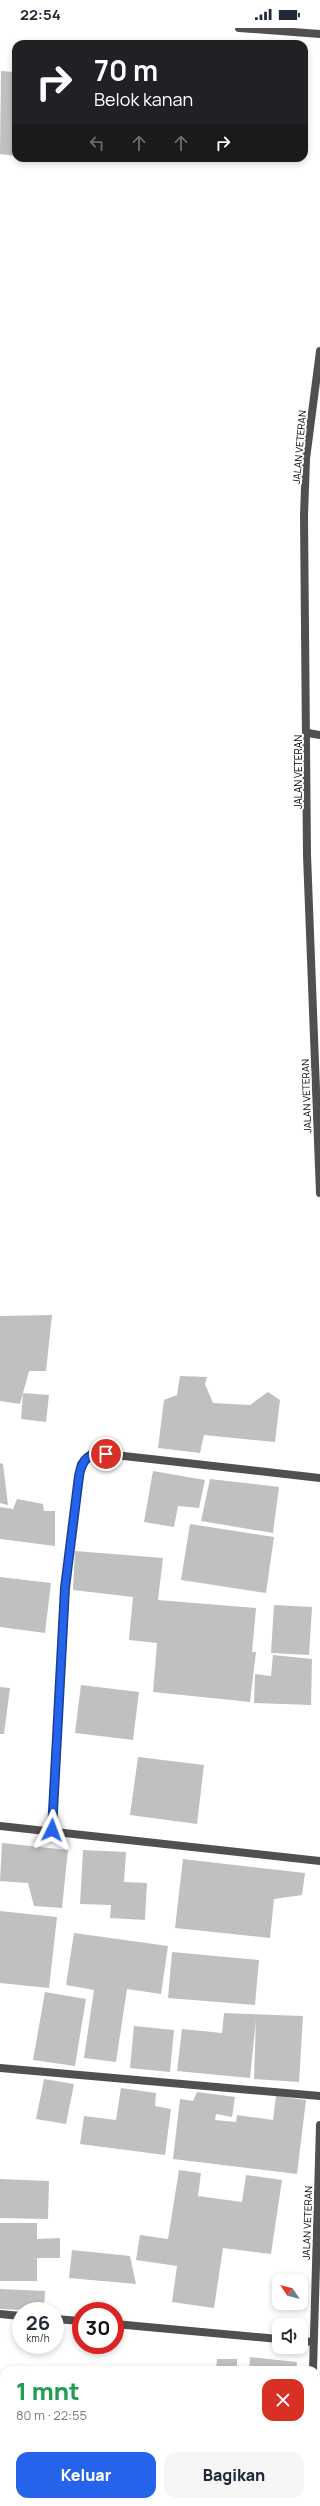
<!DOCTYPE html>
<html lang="id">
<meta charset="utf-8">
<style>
:root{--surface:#fff;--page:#f6f6f7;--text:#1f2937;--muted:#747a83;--accent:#2563eb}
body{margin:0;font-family:Manrope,sans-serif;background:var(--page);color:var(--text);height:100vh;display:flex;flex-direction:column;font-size:15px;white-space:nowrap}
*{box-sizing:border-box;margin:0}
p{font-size:13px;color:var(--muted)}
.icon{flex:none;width:22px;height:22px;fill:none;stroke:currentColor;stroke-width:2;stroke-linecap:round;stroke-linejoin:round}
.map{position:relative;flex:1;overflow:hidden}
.sheet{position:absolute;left:0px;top:2338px;width:320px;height:140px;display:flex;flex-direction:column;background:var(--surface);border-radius:12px 12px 0 0;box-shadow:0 2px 6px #0003}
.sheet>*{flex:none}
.banner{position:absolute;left:12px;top:12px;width:296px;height:122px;border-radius:12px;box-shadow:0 2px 6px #0003;background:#202124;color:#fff;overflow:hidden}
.needle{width:26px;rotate:305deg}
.buttons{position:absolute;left:272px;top:2246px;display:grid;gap:8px}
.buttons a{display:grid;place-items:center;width:36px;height:36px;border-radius:8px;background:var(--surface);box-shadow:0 2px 6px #0003;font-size:20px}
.speed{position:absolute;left:12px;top:2274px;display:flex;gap:8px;font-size:20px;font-weight:700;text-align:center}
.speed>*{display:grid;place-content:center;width:52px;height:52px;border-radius:50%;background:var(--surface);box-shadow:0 2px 6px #0003;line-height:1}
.speed small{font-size:10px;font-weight:400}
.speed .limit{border:6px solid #d22;background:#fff;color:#111}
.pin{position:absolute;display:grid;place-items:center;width:34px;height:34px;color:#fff;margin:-17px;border:2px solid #fff;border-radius:50%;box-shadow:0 1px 4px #0007}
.me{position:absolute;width:44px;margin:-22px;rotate:3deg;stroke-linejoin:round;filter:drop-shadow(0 0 3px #0008)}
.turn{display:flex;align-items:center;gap:14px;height:84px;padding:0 16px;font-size:18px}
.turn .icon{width:52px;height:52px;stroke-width:2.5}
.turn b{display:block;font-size:28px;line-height:34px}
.lanes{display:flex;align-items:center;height:38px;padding:0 16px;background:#0003;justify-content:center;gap:20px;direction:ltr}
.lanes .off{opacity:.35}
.round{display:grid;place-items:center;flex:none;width:42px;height:42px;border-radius:12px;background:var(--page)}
.head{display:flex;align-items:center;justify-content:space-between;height:68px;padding:0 16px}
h1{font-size:24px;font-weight:800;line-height:30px;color:#1e9e55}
.cta{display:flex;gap:8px;margin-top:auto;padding:8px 16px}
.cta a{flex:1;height:46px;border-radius:12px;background:var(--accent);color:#fff;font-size:16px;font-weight:800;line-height:46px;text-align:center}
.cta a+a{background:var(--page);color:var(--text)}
.status{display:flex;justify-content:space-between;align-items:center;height:28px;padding:0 20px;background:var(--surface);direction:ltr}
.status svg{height:11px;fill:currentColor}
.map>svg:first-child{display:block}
.building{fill:#c0c0c0}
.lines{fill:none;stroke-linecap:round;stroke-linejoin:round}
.street{stroke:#505050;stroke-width:8}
.route-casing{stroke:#184099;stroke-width:10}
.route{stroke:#2563eb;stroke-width:7}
.labels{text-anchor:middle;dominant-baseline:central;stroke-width:4;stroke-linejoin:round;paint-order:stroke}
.street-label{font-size:10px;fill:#000;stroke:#fff}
</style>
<div class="status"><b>22:54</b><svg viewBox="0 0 49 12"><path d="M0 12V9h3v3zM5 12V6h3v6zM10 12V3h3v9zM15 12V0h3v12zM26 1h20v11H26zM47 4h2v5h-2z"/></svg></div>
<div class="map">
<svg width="320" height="2478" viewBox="0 0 320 2478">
<rect width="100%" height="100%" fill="#fff"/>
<!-- building -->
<path class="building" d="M1 43 16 44V128L0 126Z
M52 1287 46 1343H29L20 1376 0 1373V1288Z
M180 1348 207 1349 205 1356 213 1375 250 1377 268 1364 280 1372 275 1414 204 1407 200 1425 158 1420 164 1372 177 1367Z
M23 1365 49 1367 46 1394 21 1391Z
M0 1435 3 1436 8 1477 0 1475Z
M153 1443 205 1452 199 1480 178 1478 174 1499 144 1494Z
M210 1451 279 1459 273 1505 201 1493Z
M17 1471 43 1476 44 1483H55V1518L0 1511V1479L13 1481Z
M190 1496 274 1509 266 1565 181 1552Z
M75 1523 163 1530 158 1572 256 1580 252 1624H256L250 1674 153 1664 157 1615 129 1612 133 1569 73 1562Z
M0 1549 51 1555 45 1605 0 1599Z
M274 1577 312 1579 309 1627 271 1625Z
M273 1627 312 1631 311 1677 254 1675 255 1646 271 1648Z
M81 1657 139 1664 133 1712 75 1705Z
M0 1659 10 1660 4 1706H0Z
M138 1729 204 1737 197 1796 130 1787Z
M2 1815 68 1822 62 1880 34 1878 28 1855 0 1853Z
M83 1822 126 1824 124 1854 147 1855 145 1892 110 1890 111 1877 80 1876Z
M183 1831 305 1845 302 1867 274 1871 270 1910 175 1900Z
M0 1883 57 1889 49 1960 0 1955Z
M74 1905 168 1918 161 1966 127 1961 116 2034 84 2030 94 1962 66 1957Z
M172 1924 259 1932 255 1977 168 1970Z
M45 1964 86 1971 75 2038 33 2032Z
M224 1985 303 1988 299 2054 254 2051 256 1992 250 2050 177 2043 182 2001 222 2005Z
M134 1998 174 2002 170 2044 130 2040Z
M44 2051 74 2056 66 2096 36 2091Z
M121 2060 156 2065 155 2078 171 2081 165 2127 80 2116 84 2088 116 2092Z
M197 2064 235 2069 232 2089 216 2086 215 2092 236 2094 237 2087 273 2092 276 2068 306 2072 297 2146 173 2131 180 2071 193 2073Z
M179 2142 201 2145 198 2168 242 2174 246 2147 282 2152 271 2226 223 2220 214 2280 172 2274 177 2238 136 2232 140 2207 168 2211Z
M0 2151 49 2153 48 2191 0 2190Z
M0 2195H37V2211L60 2210V2230H37V2253H0Z
M72 2222 130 2228 136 2256 69 2250Z
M0 2261 45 2263 44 2283 0 2281Z
M250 2329 297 2334 296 2342H249Z
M217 2331H237V2342H216Z
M5 2474H68L67 2478H5Z
M133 2474 152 2477V2478H132Z
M168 2474H234L235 2478H168Z
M277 2474H300V2478H276Z"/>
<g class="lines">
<!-- street -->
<path class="street" d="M239 0 320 6
M320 323 306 431 304 488 307 827 320 1165
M308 705 320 707
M0 1798 320 1833
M52 1802 65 1560 81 1436 92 1425 106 1426 320 1450
M0 2040 320 2068
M0 2286 21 2288
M55 2291 81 2293
M115 2296 279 2311
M301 2313 313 2314
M313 2342 320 2097
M310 2478V2474"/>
</g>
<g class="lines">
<!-- route casing -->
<g class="route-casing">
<path id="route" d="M52 1802 65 1560 79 1448C82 1431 88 1425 106 1426"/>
</g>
<!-- route -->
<use href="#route" class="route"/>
</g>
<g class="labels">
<!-- street labels -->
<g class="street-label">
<text transform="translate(299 419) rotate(-85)">JALAN VETERAN</text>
<text transform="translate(298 744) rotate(-90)">JALAN VETERAN</text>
<text transform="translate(306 1068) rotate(-92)">JALAN VETERAN</text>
<text transform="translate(307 2195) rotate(-88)">JALAN VETERAN</text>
</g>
</g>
</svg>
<div class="buttons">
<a><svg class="needle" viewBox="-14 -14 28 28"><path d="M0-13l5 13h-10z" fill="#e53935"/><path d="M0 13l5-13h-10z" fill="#747a83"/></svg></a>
<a><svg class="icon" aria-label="sound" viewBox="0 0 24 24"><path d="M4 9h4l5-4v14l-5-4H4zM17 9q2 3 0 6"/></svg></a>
</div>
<div class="speed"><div>26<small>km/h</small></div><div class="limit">30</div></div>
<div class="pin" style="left:106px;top:1426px;background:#d93025"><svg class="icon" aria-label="arrive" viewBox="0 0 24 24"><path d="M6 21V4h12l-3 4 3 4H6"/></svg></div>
<svg class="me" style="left:52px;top:1802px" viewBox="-20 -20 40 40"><path d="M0-17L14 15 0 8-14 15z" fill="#2563eb" stroke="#fff" stroke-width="4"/></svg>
<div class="banner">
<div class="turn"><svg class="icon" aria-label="right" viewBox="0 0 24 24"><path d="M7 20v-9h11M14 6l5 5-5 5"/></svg><div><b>70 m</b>Belok kanan</div></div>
<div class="lanes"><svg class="icon off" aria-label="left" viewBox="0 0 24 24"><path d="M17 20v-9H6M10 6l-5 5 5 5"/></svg><svg class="icon off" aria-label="ahead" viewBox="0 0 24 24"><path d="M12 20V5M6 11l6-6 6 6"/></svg><svg class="icon off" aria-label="ahead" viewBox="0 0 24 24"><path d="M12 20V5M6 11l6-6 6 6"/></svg><svg class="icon" aria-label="right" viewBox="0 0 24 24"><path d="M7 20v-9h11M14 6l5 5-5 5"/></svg></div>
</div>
<section class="sheet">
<div class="head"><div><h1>1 mnt</h1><p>80 m · 22:55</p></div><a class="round" style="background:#d93025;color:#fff"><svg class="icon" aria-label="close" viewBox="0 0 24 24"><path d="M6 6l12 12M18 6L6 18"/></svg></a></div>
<div class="cta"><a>Keluar</a><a>Bagikan</a></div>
</section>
</div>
